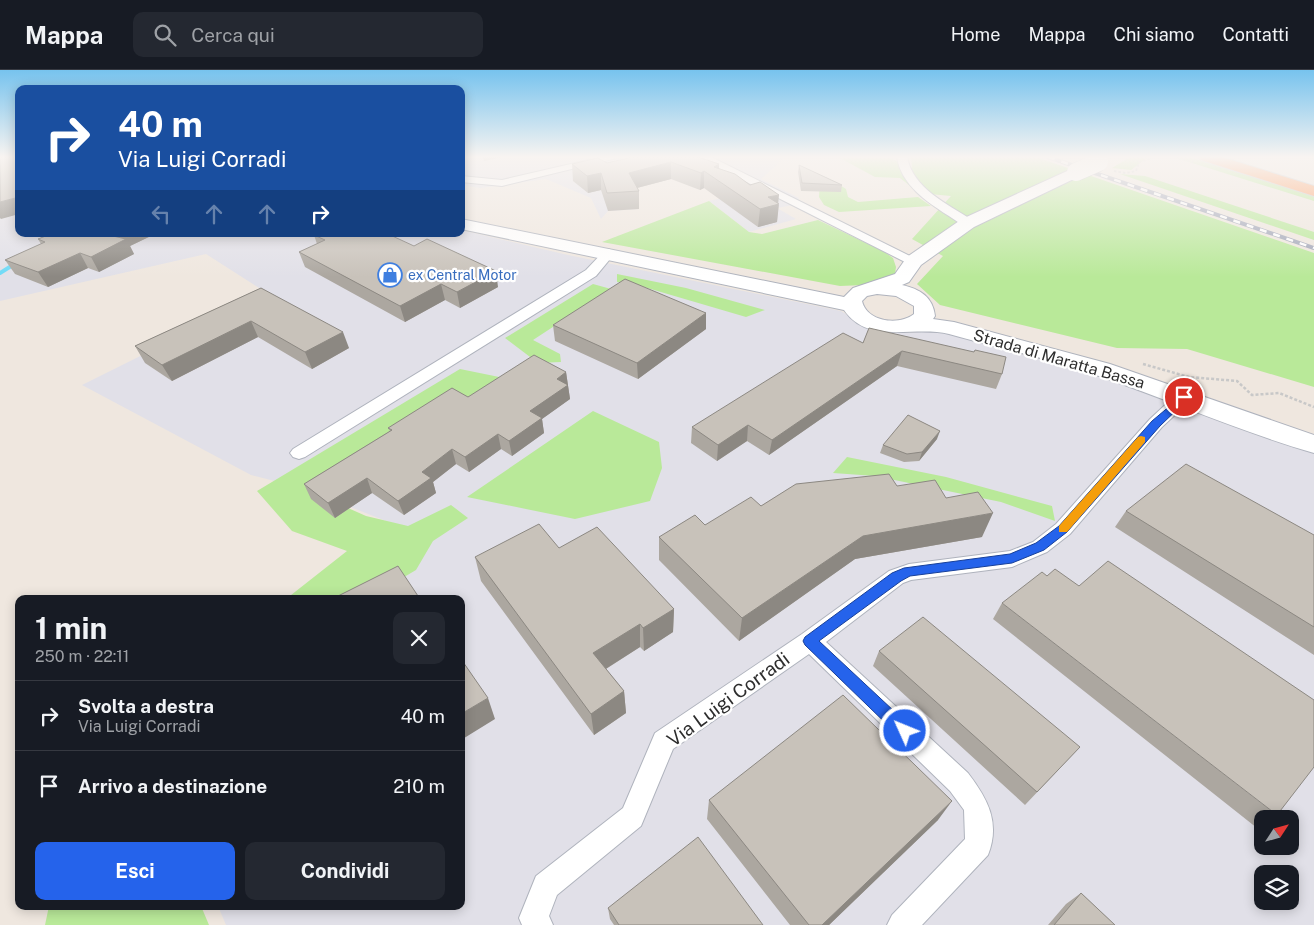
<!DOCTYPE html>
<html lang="it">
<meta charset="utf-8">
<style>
:root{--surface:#171b24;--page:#242831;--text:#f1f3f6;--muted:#9ea1a6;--line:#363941;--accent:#2563eb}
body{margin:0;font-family:"Public Sans",sans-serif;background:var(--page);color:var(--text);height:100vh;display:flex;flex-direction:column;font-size:19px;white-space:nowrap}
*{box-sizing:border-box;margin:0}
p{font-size:16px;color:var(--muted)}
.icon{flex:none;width:28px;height:28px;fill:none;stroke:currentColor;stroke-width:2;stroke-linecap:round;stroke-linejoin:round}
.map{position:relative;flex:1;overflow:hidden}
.side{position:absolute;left:15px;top:525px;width:450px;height:315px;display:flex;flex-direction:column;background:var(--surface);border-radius:10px;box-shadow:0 2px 12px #0003}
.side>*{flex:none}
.hud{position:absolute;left:15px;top:15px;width:450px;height:152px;border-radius:10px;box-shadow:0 2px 12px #0003;background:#1a4fa0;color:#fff;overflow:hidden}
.needle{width:32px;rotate:54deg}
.controls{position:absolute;left:1254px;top:740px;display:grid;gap:10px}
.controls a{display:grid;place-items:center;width:45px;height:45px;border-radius:10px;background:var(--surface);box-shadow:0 2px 12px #0003;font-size:25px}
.pin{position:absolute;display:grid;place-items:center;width:42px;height:42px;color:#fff;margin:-21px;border:2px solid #fff;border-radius:50%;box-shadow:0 1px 5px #0007}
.me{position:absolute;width:55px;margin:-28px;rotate:314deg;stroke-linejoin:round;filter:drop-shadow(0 0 4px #0008)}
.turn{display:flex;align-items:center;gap:18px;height:105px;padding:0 20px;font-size:22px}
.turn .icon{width:65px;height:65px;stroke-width:2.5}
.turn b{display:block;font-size:35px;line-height:42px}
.lanes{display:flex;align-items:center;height:48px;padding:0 20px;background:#0003;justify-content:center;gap:25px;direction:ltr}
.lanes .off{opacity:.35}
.round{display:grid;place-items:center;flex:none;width:52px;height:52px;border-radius:10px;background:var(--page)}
.headline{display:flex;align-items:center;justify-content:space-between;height:85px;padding:0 20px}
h1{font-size:30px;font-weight:700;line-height:38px}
.action{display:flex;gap:10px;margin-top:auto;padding:10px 20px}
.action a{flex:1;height:58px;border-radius:10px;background:var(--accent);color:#fff;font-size:20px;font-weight:700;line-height:58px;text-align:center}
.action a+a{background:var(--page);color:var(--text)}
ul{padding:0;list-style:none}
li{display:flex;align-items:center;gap:15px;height:70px;padding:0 20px;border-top:1px solid var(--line)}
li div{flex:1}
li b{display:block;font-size:19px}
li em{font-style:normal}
header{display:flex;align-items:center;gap:30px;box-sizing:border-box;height:70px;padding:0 25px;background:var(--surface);border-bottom:1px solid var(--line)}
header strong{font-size:24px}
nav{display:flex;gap:28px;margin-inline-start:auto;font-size:18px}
.search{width:350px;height:45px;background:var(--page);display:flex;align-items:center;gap:12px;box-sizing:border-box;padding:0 18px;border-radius:10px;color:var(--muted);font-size:19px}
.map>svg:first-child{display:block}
.industrial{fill:#e1e0e8;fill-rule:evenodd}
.green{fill:#b9e999}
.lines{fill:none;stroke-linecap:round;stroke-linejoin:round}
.stream{stroke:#6ddaf7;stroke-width:4}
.street-casing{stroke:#afb3bd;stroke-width:2}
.secondary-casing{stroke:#afb3bd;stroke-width:2}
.highway-casing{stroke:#c8c8c8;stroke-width:2}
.path-far1{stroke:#c8c8c8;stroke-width:2;stroke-dasharray:2.5 2;stroke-linecap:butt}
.path{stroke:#c8c8c8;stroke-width:2.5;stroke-dasharray:3 2;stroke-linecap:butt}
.street{fill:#fff;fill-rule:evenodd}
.secondary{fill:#fff;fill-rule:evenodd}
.highway{fill:#ff985a;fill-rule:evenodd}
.rail-casing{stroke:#a1a6b8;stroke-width:4}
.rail{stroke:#fff;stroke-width:2.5;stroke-dasharray:7;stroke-linecap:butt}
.secondary-bridge-casing{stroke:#afb3bd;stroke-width:19;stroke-linecap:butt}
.secondary-bridge{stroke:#fff;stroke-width:18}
.wall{fill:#aca7a0}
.shaded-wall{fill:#8c8882}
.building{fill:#c8c2ba;stroke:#8c8882}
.route{fill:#2563eb;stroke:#184099}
.slow{fill:#f59e0b}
.labels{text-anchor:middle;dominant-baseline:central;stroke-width:4.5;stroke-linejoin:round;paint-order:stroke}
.far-shop-label{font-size:14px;fill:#366cbe;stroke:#fff;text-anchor:start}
.street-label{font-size:16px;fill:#2d2d2d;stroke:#fff}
.near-street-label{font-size:19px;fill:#2d2d2d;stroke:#fff}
</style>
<header>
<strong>Mappa</strong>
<div class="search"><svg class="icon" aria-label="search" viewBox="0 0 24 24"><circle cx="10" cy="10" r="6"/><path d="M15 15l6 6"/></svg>Cerca qui</div>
<nav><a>Home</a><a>Mappa</a><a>Chi siamo</a><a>Contatti</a></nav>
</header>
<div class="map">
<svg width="1314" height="855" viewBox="0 0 1314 855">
<rect width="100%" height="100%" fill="#efe7df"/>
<!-- industrial -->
<path class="industrial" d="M0 87H19V164H461V160L568 185 841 241 866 257 900 263 937 261 1123 312 1314 383V855H226L218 836H461V529H334L432 469 302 418 251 405 82 315 267 223 206 184 0 231ZM1262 749H1290V776H1262ZM1262 804H1290V831H1262Z
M461 87H786L761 109 799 128 793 135 777 138 796 149 749 162 709 131 743 123 673 95 630 121 639 139 608 141 601 149 591 128 546 109 480 118 461 115Z"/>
<!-- green -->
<path class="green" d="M838 87 890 88 912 98 911 87H1036L1314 183V317L1187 279 1117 278 940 235 917 214 943 186 912 169 951 126 919 123 900 108 875 107Z
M1130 87H1148L1131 100 1112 98Z
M1173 87H1189L1314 126V131Z
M1120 104 1145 106 1314 162V170Z
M820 109 832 110 846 119 848 127 858 132 918 127 931 136 839 142 824 135 819 127Z
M709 131 749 162 762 164 818 150 883 181 893 188 896 197 895 204 864 215 840 216 602 172Z
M617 204 686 218 765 240 746 247 637 215 617 212Z
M593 214 611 219 533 270 560 284 561 292 538 293 505 268Z
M460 299 509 309 482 328 459 326 321 426 366 446 408 456 451 435 468 448 433 471 416 500 367 529H286L347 481 292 461 257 421Z
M593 341 659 372 662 398 650 431 575 449 467 427Z
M847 387 946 407 1052 436 1055 451 1001 432 875 406 833 403Z
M49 836H201L209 855H45Z"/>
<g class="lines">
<!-- stream -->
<path class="stream" d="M0 203 16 193"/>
<!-- street casing -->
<g class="street-casing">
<path id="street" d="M601 87H621L502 116 461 112V106L502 110Z
M697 87H711L920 191 914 195 909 194Z
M897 87H907C913 119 948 134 972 150L974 153 972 156H964C938 138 902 121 897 87Z
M609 179 615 183 596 206 305 387 299 389 293 387 290 383 293 379 586 200 605 180Z
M1184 322 1190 323 1192 327 1190 331 1162 357 1070 464 1047 482 1012 497 911 510 903 513 826 572 968 703C987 728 1001 752 988 785L922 855H887L892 845 965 769 964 740 950 721 809 584 673 679 641 756 557 825 549 846 553 855H522L519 848 536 806 623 738 655 663 802 564 889 501 909 494 1010 481 1033 472 1056 454 1150 349 1178 323Z"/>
</g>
<!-- secondary casing -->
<g class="secondary-casing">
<path id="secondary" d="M1076 97 1084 102 1082 105 974 157 921 195 909 212 902 215C920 219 933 227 935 246L933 249 954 252 1110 294 1314 365V383C1240 362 1168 329 1096 305 1048 288 998 278 949 264 913 255 869 276 844 240L461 159V149L844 227 853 218 895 204 907 187 962 149ZM877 224 896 226 914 236V244C899 256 867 252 862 231L867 226Z"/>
</g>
<!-- highway casing -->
<g class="highway-casing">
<path id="highway" d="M1199 87H1222L1314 116V126L1201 90Z"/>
</g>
<!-- path-far1 -->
<path class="path-far1" d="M1174 87 1193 92
M1114 101 1126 103 1136 101 1139 92 1155 87"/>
<!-- path -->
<path class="path" d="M1143 294 1189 307 1237 311 1252 325 1279 323 1314 337"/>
<!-- street -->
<use href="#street" class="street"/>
<!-- secondary -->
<use href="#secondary" class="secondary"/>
<!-- highway -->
<use href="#highway" class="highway"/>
<!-- rail casing -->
<g class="rail-casing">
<path id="rail" d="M1048 87 1314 178"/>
</g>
<!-- rail -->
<use href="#rail" class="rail"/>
<!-- secondary-bridge casing -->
<g class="secondary-bridge-casing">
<path id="secondary-bridge" d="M1076 102 1099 92"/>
</g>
<!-- secondary-bridge -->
<use href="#secondary-bridge" class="secondary-bridge"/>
</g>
<!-- wall -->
<path class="wall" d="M633 87 719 94V99L778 134 777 152 758 157 704 118 700 120 671 109 637 118 639 121V139L608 141 601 120 588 123 573 111 572 94 607 93Z
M799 95 842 115 841 122 801 121 798 102Z
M51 164H155L130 176 134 184 99 202 88 198 48 217 15 204 5 190 41 174 38 169Z
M314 165 498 217 460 238 445 230 405 252 305 197 299 182 317 174Z
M261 218 349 278 312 299 258 267 172 311 145 293 135 276Z
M706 243V259L638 309 555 271 553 255Z
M869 258 1002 304 996 319 897 296 769 385 747 371 717 391 691 373 692 357 863 273Z
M566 302 570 329 542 349 544 363 512 386 501 379 469 402 456 394 433 412 436 423 404 445 372 423 335 448 311 429 304 414 390 361 388 358 468 327Z
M937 369 919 391 904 392 880 383 883 375Z
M897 416 946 428 982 467 855 489 739 571 659 490V467L705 455 761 436Z
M1126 441 1314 465V585L1115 457Z
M559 478 674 539 673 562 644 581 640 577 606 599 624 621 626 643 594 665 481 511 475 487Z
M1002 533 1277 745 1272 749H1262V755L1257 758 993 549Z
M879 581 1080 677 1025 735 873 596Z
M709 730 938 750 829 855H790L707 749Z
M1081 823 1115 855H1048L1066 834Z
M608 838 763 855H614L610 849Z"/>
<!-- shaded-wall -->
<path class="shaded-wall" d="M483 87H503L484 91Z
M671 92V109L629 120V103Z
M719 94 718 111 714 97Z
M704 101V118L700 120 701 103Z
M601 103V120L588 123 587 106Z
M779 125 778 135 779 134 777 152 758 157 760 139 768 127Z
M19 127V144L1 149 0 148V132Z
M117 164H155L130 176 134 184 99 202 91 187 113 166Z
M80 183 88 198 48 217 38 202Z
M496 201 498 217 460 238 457 222Z
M441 214 445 230 405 252 400 236Z
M706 243V259L638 309 637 293Z
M251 251 258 267 172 311 162 295Z
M343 262 349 278 312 299 305 282Z
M902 281 897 296 769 385 772 370Z
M566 302 570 329 542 349 544 363 512 386 509 371 530 341 557 309Z
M748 355 747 371 717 391 718 375Z
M940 361 937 369 919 391 922 382Z
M498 364 501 379 469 402 465 387Z
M452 379 456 394 433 412 436 423 404 445 398 431 422 402Z
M367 408 372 423 335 448 328 433Z
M993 443 982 467 855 489 739 571 742 548 863 466Z
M674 539 673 562 644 581 643 558Z
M640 554V577L596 605 593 583Z
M624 621 626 643 594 665 591 644Z
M488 628 495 649 461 670V644Z
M952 731 938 750 829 855H822Z"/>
<!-- building -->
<path class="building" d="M0 87H19V127L0 132Z
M633 87H698L719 94 714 97 735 104 750 115 760 112 779 125 768 127 779 134 760 139 704 101 701 103 671 92 629 103 639 121 607 123 601 103 587 106 572 94 598 88 607 93Z
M799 95 842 115 802 113Z
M51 164H117L113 166 126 169 91 187 80 183 38 202 5 190 45 172 38 169Z
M317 164H388L414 176 427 169 496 201 457 222 441 214 400 236 299 182 325 170 314 165Z
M625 209 706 243 637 293 553 255Z
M261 218 343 262 305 282 251 251 162 295 135 276Z
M869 258 974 282 975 280 1006 287 1002 304 902 281 772 370 748 355 718 375 692 357 843 263 863 273Z
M534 285 566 302 557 309 568 315 530 341 542 348 509 371 498 364 465 387 452 379 422 402 431 408 398 431 367 408 328 433 304 414 392 360 388 358 452 318 468 327Z
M908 345 940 361 922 382 907 384 883 375Z
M1186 394 1314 465V557L1126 441Z
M889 404 897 416 935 410 946 428 978 422 993 443 863 466 742 548 659 467 695 445 705 455 751 427 761 436 796 414Z
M539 454 559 478 597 457 674 539 643 558 640 554 593 583 624 621 591 644 475 487Z
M1108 491 1314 630V697L1277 745 1002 533 1042 502 1047 506 1055 499 1079 516Z
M398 496 420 529H332Z
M923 547 1080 677 1037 722 879 581Z
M461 589 488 628 461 644Z
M843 625 952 731 822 855H809L709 730Z
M698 767 763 855H619L608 838Z
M1081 823 1115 855H1054Z"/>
<!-- sky -->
<linearGradient id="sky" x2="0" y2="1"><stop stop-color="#77c3ee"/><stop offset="0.42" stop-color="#f8f4f1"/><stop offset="1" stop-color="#f8f4f1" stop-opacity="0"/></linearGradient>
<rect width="1314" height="207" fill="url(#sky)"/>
<!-- route -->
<path class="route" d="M1184 324 1189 327 1188 329 1160 356 1067 462 1044 480 1012 493 910 506 901 511 819 571 910 656 912 661 910 666 905 668 899 666 805 575 803 571 805 567 892 503 904 498 1010 484 1036 473 1059 456 1152 351Z"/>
<!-- slow -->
<path class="slow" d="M1141 366 1145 367V372L1067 462H1059V456L1138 367Z"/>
<!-- icons -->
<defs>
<g id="shop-ring" transform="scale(1.25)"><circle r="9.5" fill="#fff" stroke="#3f7fe0" stroke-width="1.5"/><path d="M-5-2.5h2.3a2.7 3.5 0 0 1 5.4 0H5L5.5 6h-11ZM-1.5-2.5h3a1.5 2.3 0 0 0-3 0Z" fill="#3f7fe0"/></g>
</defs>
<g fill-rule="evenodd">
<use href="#shop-ring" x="390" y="205"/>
</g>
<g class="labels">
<!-- far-shop labels -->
<g class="far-shop-label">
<text x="408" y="205">ex Central Motor</text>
</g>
<!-- street labels -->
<g class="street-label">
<text transform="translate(1059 289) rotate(16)">Strada di Maratta Bassa</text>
</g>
<!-- near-street labels -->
<g class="near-street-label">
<text transform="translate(728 629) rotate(-36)">Via Luigi Corradi</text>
</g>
</g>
</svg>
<div class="controls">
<a><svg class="needle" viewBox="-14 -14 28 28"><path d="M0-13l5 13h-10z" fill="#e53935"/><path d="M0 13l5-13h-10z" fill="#9ea1a6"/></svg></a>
<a><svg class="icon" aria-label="layers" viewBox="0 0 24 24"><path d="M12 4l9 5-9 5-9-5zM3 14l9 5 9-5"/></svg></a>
</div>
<div class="pin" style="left:1184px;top:327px;background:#d93025"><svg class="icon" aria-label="arrive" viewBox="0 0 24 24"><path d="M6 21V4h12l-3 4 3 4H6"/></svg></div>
<svg class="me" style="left:905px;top:661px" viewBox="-20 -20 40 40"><circle r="17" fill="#2563eb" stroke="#fff" stroke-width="3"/><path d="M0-11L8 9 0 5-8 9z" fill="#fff"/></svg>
<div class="hud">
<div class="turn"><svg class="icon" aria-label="right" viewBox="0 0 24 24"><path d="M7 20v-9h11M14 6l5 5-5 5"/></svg><div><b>40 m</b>Via Luigi Corradi</div></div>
<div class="lanes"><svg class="icon off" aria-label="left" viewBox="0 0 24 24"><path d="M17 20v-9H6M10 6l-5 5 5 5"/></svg><svg class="icon off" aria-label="ahead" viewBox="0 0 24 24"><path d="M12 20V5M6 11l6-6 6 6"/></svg><svg class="icon off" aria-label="ahead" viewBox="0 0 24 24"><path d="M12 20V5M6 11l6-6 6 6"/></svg><svg class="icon" aria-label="right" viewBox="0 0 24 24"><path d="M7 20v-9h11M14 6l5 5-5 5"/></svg></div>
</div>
<section class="side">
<div class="headline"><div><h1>1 min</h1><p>250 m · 22:11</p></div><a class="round"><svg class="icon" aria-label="close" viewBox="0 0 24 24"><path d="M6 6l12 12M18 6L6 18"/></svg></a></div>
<ul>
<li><svg class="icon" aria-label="right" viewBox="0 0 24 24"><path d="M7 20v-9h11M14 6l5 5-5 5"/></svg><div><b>Svolta a destra</b><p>Via Luigi Corradi</p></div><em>40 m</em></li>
<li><svg class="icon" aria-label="arrive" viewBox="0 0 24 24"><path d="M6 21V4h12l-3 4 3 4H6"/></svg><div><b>Arrivo a destinazione</b></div><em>210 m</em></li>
</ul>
<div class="action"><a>Esci</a><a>Condividi</a></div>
</section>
</div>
